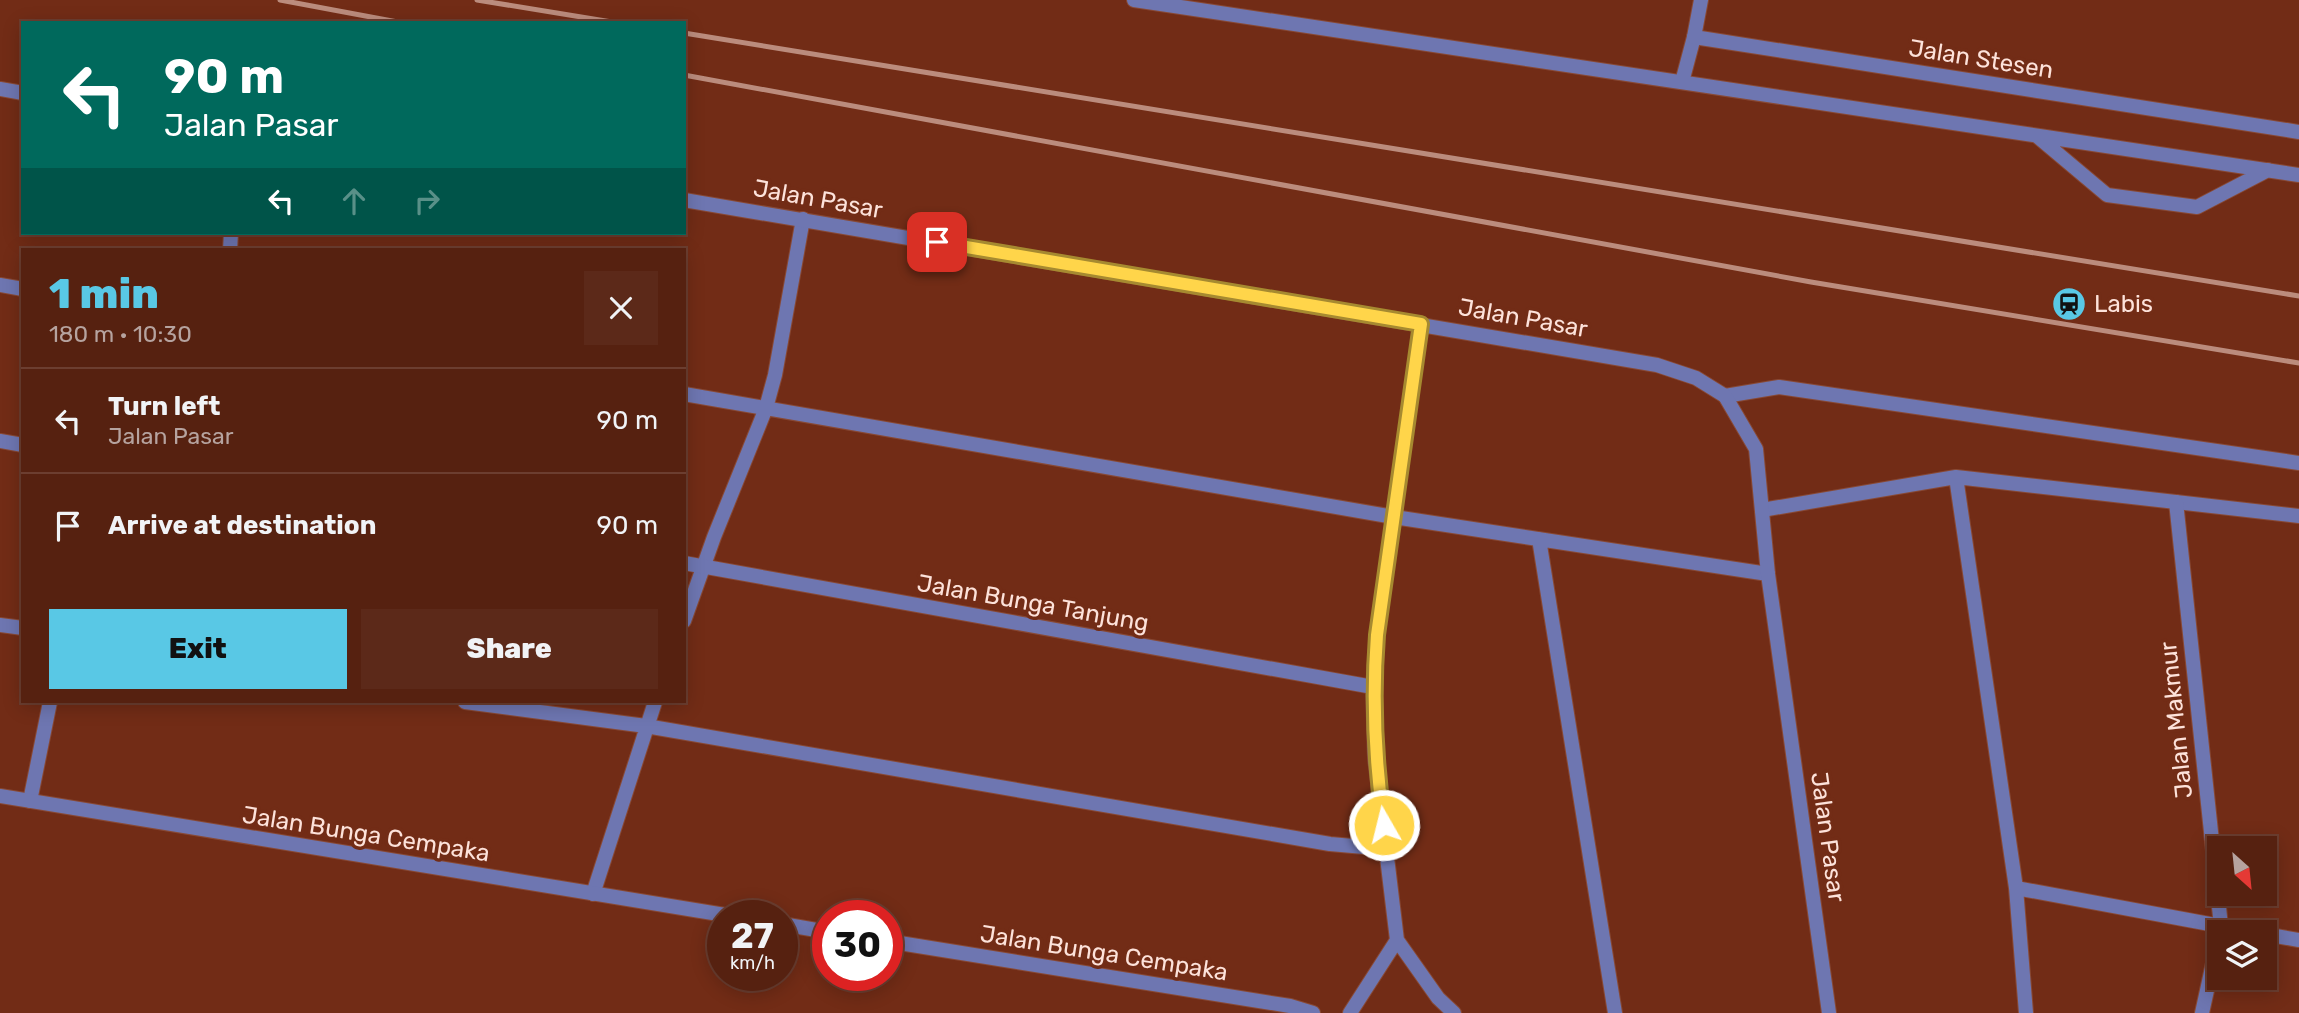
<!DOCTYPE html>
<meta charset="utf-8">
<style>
:root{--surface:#562110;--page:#5c2919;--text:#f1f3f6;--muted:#b6a39f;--line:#6c3e30;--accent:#59c8e5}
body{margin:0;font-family:Rubik,sans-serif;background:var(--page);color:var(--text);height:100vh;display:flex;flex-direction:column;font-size:26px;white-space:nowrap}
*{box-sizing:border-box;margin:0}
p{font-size:23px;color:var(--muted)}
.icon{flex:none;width:38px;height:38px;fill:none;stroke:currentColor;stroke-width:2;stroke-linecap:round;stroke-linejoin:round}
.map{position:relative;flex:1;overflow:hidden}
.side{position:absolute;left:21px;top:248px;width:665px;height:455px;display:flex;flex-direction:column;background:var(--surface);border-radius:0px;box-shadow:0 4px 18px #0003,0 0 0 2px var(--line)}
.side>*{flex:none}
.banner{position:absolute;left:21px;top:21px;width:665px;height:214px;border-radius:0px;box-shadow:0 4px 18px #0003,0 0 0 2px var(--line);background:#00695c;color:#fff;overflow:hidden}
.needle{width:46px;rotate:153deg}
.buttons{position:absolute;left:2207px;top:836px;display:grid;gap:14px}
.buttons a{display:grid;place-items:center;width:70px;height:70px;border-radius:0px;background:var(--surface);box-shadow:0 4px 18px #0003,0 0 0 2px var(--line);font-size:35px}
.speed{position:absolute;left:707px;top:900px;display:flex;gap:14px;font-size:35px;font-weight:700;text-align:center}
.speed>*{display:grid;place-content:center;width:91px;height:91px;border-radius:50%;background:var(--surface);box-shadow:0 4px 18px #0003,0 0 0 2px var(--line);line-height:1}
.speed small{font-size:18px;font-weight:400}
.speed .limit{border:10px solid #d22;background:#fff;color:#111}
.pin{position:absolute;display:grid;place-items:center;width:60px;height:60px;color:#fff;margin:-30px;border-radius:14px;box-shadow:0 4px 10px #0006}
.me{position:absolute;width:77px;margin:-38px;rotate:352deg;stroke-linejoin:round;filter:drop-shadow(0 0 5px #0008)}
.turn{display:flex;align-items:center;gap:24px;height:147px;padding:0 28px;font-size:32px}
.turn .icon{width:91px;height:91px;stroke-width:2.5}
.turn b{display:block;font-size:49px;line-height:60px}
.lanes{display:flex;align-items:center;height:66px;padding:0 28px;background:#0003;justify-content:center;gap:35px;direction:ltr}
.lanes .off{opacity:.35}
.round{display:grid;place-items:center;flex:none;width:74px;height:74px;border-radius:0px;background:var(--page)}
.headline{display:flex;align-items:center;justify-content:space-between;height:119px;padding:0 28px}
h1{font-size:42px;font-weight:800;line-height:52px;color:var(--accent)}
.action{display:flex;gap:14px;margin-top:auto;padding:14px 28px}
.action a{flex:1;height:80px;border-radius:0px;background:var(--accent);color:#111;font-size:28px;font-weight:800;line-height:80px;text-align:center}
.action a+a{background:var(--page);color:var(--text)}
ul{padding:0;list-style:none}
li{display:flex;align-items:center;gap:21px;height:105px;padding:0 28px;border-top:2px solid var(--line)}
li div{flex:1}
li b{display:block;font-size:26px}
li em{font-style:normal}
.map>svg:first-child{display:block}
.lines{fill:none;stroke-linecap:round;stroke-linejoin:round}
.service-casing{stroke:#884935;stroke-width:16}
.minor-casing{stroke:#884935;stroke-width:16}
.service{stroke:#6e76b1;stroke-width:14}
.minor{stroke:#6e76b1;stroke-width:14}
.rail{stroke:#bb8c7d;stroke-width:5}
.route-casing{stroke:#a68a30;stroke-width:18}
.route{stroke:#ffd54a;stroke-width:12}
.labels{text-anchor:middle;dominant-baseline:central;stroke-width:7;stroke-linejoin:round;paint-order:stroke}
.street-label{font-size:24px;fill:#fde2da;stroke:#722c16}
.poi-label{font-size:24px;fill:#fde2da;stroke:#722c16;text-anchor:start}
</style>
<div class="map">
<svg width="2299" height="1013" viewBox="0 0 2299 1013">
<rect width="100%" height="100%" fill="#722c16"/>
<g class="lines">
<!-- service casing -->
<g class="service-casing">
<path id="service" d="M1134 0 2299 175
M1682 82 1694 37
M2038 137 2107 195 2197 207 2268 170
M230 250 231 233
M0 285 23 289
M684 394 1394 517 1768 574
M1725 396 1779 387 2299 463
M1956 477 2016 888 2026 1013
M1762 510 1956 477 2299 516
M1539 539 1615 1013
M684 621 714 537 766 408 775 375 803 219
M0 625 23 628
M465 702 646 726 1330 844 1387 849
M30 801 50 702
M2016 888 2258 933
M593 894 655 702
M2264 934 2299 940"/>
</g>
<!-- minor casing -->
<g class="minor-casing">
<path id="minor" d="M1701 0 1694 37 2299 132
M0 89 23 93
M684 200 1657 365 1696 378 1725 396 1756 449 1768 574 1829 1013
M1421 324 1377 635 1373 687 1375 758 1397 940 1438 998 1454 1013
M0 441 23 445
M2176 502 2221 926 2220 933
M684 563 1373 687
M0 796 725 915
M782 924 828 932
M887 941 1290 1006 1313 1013
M1350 1013 1397 940
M2202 1013 2219 936"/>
</g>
<!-- service -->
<use href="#service" class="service"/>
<!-- minor -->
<use href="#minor" class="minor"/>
<!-- rail -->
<path class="rail" d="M280 0 403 23
M477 0 618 23
M684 33 2299 296
M684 75 1811 282 2299 363"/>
</g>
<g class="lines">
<!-- route casing -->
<g class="route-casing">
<path id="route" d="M937 242 1421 324 1377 635C1372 700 1375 761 1384 825"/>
</g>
<!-- route -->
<use href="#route" class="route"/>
</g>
<!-- icons -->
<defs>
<g id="station-disc" transform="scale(1.75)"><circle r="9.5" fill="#59c8e5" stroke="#722c16"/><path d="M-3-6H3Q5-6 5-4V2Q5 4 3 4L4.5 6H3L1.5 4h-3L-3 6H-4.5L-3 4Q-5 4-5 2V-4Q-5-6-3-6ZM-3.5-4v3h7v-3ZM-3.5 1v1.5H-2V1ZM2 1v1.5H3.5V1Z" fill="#111"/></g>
</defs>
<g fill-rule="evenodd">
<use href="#station-disc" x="2069" y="304"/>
</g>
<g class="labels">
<!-- street labels -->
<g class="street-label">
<text transform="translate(1981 59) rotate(9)">Jalan Stesen</text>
<text transform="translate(818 199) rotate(10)">Jalan Pasar</text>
<text transform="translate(1523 318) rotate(10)">Jalan Pasar</text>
<text transform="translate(1033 603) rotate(10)">Jalan Bunga Tanjung</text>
<text transform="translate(2176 720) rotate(-96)">Jalan Makmur</text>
<text transform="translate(366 834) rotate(9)">Jalan Bunga Cempaka</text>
<text transform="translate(1828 837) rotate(82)">Jalan Pasar</text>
<text transform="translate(1104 953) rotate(9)">Jalan Bunga Cempaka</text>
</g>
<!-- poi labels -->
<g class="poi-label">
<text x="2094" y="304">Labis</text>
</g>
</g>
</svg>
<div class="buttons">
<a><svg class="needle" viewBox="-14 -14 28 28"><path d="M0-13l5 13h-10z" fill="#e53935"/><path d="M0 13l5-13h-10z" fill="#b6a39f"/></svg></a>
<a><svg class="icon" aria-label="layers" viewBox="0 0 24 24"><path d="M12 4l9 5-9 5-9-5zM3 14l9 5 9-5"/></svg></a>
</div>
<div class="speed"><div>27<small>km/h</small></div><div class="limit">30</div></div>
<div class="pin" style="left:937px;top:242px;background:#d93025"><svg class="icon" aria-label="arrive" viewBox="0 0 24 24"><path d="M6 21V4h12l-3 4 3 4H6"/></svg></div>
<svg class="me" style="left:1384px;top:825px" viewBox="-20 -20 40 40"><circle r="17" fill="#ffd54a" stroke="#fff" stroke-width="3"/><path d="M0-11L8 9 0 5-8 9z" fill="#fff"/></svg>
<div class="banner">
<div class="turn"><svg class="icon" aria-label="left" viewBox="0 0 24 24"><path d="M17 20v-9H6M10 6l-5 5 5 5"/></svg><div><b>90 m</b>Jalan Pasar</div></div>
<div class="lanes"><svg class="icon" aria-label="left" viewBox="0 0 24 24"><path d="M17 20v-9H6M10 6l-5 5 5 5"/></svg><svg class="icon off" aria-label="ahead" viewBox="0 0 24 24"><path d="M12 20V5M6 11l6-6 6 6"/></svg><svg class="icon off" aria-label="right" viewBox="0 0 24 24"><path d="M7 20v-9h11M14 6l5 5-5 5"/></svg></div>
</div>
<section class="side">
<div class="headline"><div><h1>1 min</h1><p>180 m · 10:30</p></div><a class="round"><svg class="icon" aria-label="close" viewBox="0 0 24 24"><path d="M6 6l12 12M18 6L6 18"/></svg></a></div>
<ul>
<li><svg class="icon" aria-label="left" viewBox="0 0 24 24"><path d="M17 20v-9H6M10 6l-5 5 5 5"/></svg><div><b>Turn left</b><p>Jalan Pasar</p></div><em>90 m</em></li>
<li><svg class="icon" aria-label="arrive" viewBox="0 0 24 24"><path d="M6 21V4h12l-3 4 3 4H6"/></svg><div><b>Arrive at destination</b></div><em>90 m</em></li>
</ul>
<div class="action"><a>Exit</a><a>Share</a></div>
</section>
</div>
